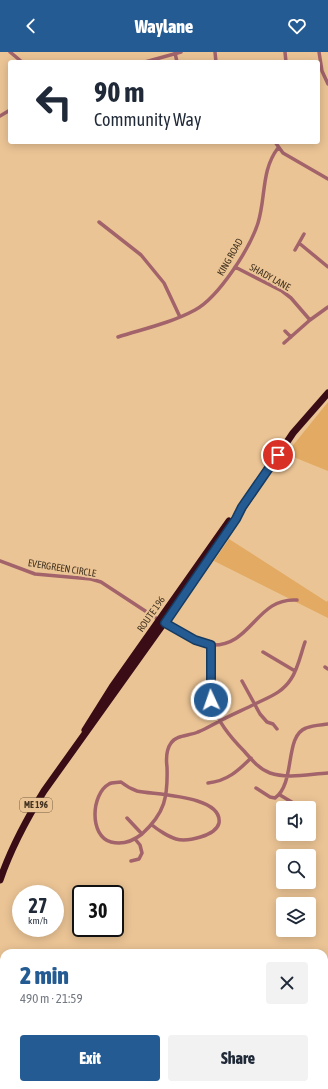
<!DOCTYPE html>
<meta charset="utf-8">
<style>
:root{--surface:#fff;--page:#f2f2f3;--text:#1f2937;--muted:#747a83;--accent:#245b93}
body{margin:0;font-family:"Asap Condensed",sans-serif;background:var(--page);color:var(--text);height:100vh;display:flex;flex-direction:column;font-size:15px;white-space:nowrap}
*{box-sizing:border-box;margin:0}
p{font-size:13px;color:var(--muted)}
.icon{flex:none;width:22px;height:22px;fill:none;stroke:currentColor;stroke-width:2;stroke-linecap:round;stroke-linejoin:round}
.map{position:relative;flex:1;overflow:hidden}
.panel{position:absolute;left:0px;top:897px;width:328px;height:140px;display:flex;flex-direction:column;background:var(--surface);border-radius:12px 12px 0 0;box-shadow:0 2px 10px #0003}
.panel>*{flex:none}
.top-card{position:absolute;left:8px;top:8px;width:312px;height:84px;border-radius:4px;box-shadow:0 2px 10px #0003;background:#fff;color:var(--text);overflow:hidden}
.controls{position:absolute;left:276px;top:749px;display:grid;gap:8px}
.controls a{display:grid;place-items:center;width:40px;height:40px;border-radius:4px;background:var(--surface);box-shadow:0 2px 10px #0003;font-size:20px}
.speed{position:absolute;left:12px;top:833px;display:flex;gap:8px;font-size:20px;font-weight:700;text-align:center}
.speed>*{display:grid;place-content:center;width:52px;height:52px;border-radius:50%;background:var(--surface);box-shadow:0 2px 10px #0003;line-height:1}
.speed small{font-size:10px;font-weight:400}
.speed .limit{border:2px solid #111;border-radius:6px;background:#fff;color:#111}
.pin{position:absolute;display:grid;place-items:center;width:34px;height:34px;color:#fff;margin:-17px;border:2px solid #fff;border-radius:50%;box-shadow:0 1px 4px #0007}
.me{position:absolute;width:44px;margin:-22px;rotate:357deg;stroke-linejoin:round;filter:drop-shadow(0 0 3px #0008)}
.turn{display:flex;align-items:center;gap:14px;height:84px;padding:0 20px;font-size:18px}
.turn .icon{width:52px;height:52px;stroke-width:2.5}
.turn b{display:block;font-size:28px;line-height:34px}
.round{display:grid;place-items:center;flex:none;width:42px;height:42px;border-radius:4px;background:var(--page)}
.overview{display:flex;align-items:center;justify-content:space-between;height:68px;padding:0 20px}
h1{font-size:24px;font-weight:800;line-height:30px;color:var(--accent)}
.cta{display:flex;gap:8px;margin-top:auto;padding:8px 20px}
.cta a{flex:1;height:46px;border-radius:4px;background:var(--accent);color:#fff;font-size:16px;font-weight:800;line-height:46px;text-align:center}
.cta a+a{background:var(--page);color:var(--text)}
header{display:flex;justify-content:space-between;align-items:center;height:52px;padding:0 20px;background:var(--accent);color:#fff;font-size:18px;font-weight:800}
.map>svg:first-child{display:block}
.green{fill:#e2aa62}
.lines{fill:none;stroke-linecap:round;stroke-linejoin:round}
.street{stroke:#a2636b;stroke-width:3.5}
.primary{stroke:#650824;stroke-width:6}
.highway{stroke:#3a0c16;stroke-width:7}
.route-casing{stroke:#173b60;stroke-width:10}
.route{stroke:#245b93;stroke-width:7}
.labels{text-anchor:middle;dominant-baseline:central;stroke-width:4;stroke-linejoin:round;paint-order:stroke}
.shield{fill:#ebc495;stroke:#755e43;stroke-width:1}
.shield-label{font-size:9px;font-weight:bold;fill:#433320}
.street-label{font-size:10px;fill:#433320;stroke:#ebc495}
</style>
<header><svg class="icon" aria-label="back" viewBox="0 0 24 24"><path d="M15 5l-7 7 7 7"/></svg>Waylane<svg class="icon" aria-label="heart" viewBox="0 0 24 24"><path d="M12 20l-8-8c-3-5 5-10 8-4 3-6 11-1 8 4z"/></svg></header>
<div class="map">
<svg width="328" height="1037" viewBox="0 0 328 1037">
<rect width="100%" height="100%" fill="#ebc495"/>
<!-- green -->
<path class="green" d="M328 350V419L286 402Z
M229 487 327 550 328 548V566L214 509Z"/>
<g class="lines">
<!-- street -->
<path class="street" d="M10 0 22 10
M215 0 216 10
M285 0 286 10
M319 0 322 19 328 32
M175 1 177 10
M145 10 181 0
M0 64 10 58
M275 90 283 101 328 127
M99 170 141 203 164 231 180 265
M299 191 328 215
M295 198 304 182
M235 215 282 239 291 246 310 268
M285 279 291 285
M118 285C143 277 171 271 195 258 219 245 250 196 258 171 266 145 261 118 278 96
M284 291 310 268 328 255
M0 509 35 522 91 527 101 530 159 568
M164 571C178 579 194 592 211 593 252 595 256 545 297 548
M211 593C210 644 205 660 244 699 251 707 259 717 270 721 287 727 310 722 328 721
M263 600 295 619
M325 615 328 617
M242 629 260 662 267 670 273 672 277 677
M208 731C227 729 238 719 251 706
M256 736 270 745 275 746C296 731 284 684 306 676 313 673 321 673 328 672
M280 743 295 752
M127 766 142 782
M152 773C158 778 169 785 176 787 187 790 216 784 219 771 223 743 154 743 137 739 131 737 126 734 121 730 117 731 112 730 109 732 91 742 89 784 111 790 122 793 133 789 142 782 165 761 168 745 167 715 166 707 166 698 171 691 176 683 189 684 198 680 206 677 212 673 220 669 231 663 243 658 255 652 269 645 282 641 291 627 298 617 301 601 305 590
M131 809 139 807 142 801 140 793 135 787"/>
<!-- primary -->
<path class="primary" d="M285 1037H328"/>
<!-- highway -->
<path class="highway" d="M85 678 112 635 229 469
M0 828C11 796 26 768 44 739L189 536 293 381 328 341"/>
</g>
<g class="lines">
<!-- route casing -->
<g class="route-casing">
<path id="route" d="M211 648V593L195 588 165 571 236 467 242 455 278 403"/>
</g>
<!-- route -->
<use href="#route" class="route"/>
</g>
<g class="labels">
<!-- shield labels -->
<rect class="shield" x="20" y="746" width="32" height="14" rx="3"/>
<g class="shield-label">
<text x="36" y="753">ME 196</text>
</g>
<!-- street labels -->
<g class="street-label">
<text transform="translate(230 205) rotate(-60)">KING ROAD</text>
<text transform="translate(270 225) rotate(29)">SHADY LANE</text>
<text transform="translate(62 516) rotate(9)">EVERGREEN CIRCLE</text>
<text transform="translate(151 562) rotate(-55)">ROUTE 196</text>
</g>
</g>
</svg>
<div class="controls">
<a><svg class="icon" aria-label="sound" viewBox="0 0 24 24"><path d="M4 9h4l5-4v14l-5-4H4zM17 9q2 3 0 6"/></svg></a>
<a><svg class="icon" aria-label="search" viewBox="0 0 24 24"><circle cx="10" cy="10" r="6"/><path d="M15 15l6 6"/></svg></a>
<a><svg class="icon" aria-label="layers" viewBox="0 0 24 24"><path d="M12 4l9 5-9 5-9-5zM3 14l9 5 9-5"/></svg></a>
</div>
<div class="speed"><div>27<small>km/h</small></div><div class="limit">30</div></div>
<div class="pin" style="left:278px;top:403px;background:#d93025"><svg class="icon" aria-label="arrive" viewBox="0 0 24 24"><path d="M6 21V4h12l-3 4 3 4H6"/></svg></div>
<svg class="me" style="left:211px;top:648px" viewBox="-20 -20 40 40"><circle r="17" fill="#245b93" stroke="#fff" stroke-width="3"/><path d="M0-11L8 9 0 5-8 9z" fill="#fff"/></svg>
<div class="top-card">
<div class="turn"><svg class="icon" aria-label="left" viewBox="0 0 24 24"><path d="M17 20v-9H6M10 6l-5 5 5 5"/></svg><div><b>90 m</b>Community Way</div></div>
</div>
<section class="panel">
<div class="overview"><div><h1>2 min</h1><p>490 m · 21:59</p></div><a class="round"><svg class="icon" aria-label="close" viewBox="0 0 24 24"><path d="M6 6l12 12M18 6L6 18"/></svg></a></div>
<div class="cta"><a>Exit</a><a>Share</a></div>
</section>
</div>
